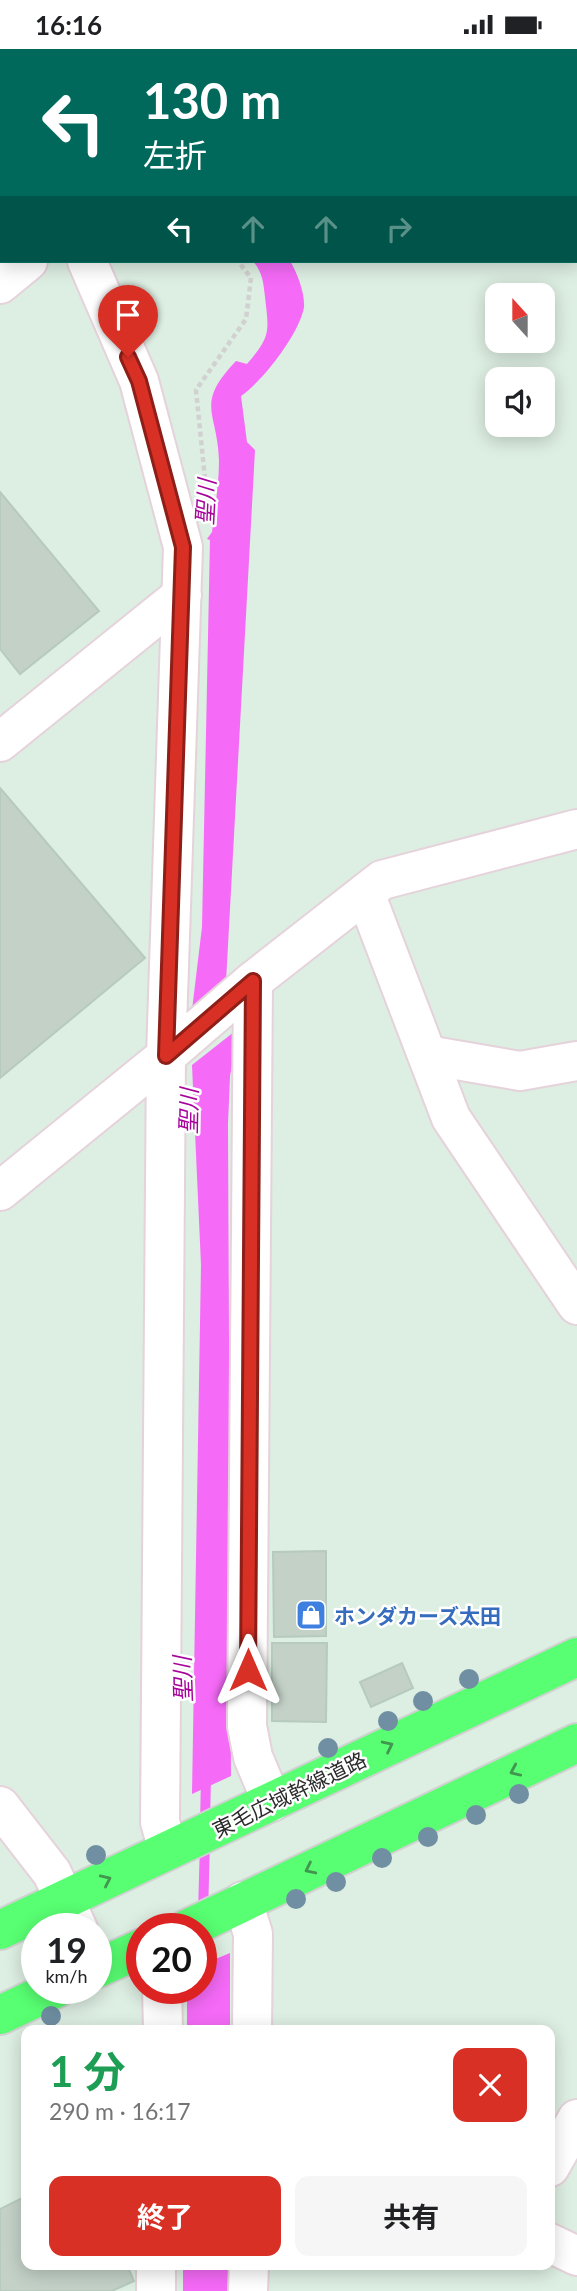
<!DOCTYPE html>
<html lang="ja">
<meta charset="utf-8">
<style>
:root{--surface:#fff;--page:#f6f6f6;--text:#202124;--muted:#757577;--accent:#d93025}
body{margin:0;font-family:Lato,"Noto Sans JP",sans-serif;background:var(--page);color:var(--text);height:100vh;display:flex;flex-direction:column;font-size:26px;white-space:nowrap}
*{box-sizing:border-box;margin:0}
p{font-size:23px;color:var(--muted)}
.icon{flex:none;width:38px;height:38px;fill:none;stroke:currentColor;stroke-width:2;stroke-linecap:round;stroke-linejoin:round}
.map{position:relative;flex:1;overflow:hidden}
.sheet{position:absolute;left:21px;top:1976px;width:534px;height:245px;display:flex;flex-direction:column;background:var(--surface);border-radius:14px;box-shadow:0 4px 18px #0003}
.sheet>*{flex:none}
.hud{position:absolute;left:0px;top:0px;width:578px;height:214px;box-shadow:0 4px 18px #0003;background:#00695c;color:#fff;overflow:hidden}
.needle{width:46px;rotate:339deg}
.buttons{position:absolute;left:485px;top:234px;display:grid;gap:14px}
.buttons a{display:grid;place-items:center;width:70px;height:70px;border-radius:14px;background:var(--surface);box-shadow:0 4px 18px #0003;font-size:35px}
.speed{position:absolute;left:21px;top:1864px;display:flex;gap:14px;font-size:35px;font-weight:700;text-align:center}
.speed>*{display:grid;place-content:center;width:91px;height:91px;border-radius:50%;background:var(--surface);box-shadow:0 4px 18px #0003;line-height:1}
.speed small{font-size:18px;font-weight:400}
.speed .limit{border:10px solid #d22;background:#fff;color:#111}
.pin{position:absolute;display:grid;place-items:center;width:60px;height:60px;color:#fff;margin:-72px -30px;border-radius:50% 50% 50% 0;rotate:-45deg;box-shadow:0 0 7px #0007}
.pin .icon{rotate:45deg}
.me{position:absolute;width:77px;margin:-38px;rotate:0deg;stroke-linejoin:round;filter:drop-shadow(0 0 5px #0008)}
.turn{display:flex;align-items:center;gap:24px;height:147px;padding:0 28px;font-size:32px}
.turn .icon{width:91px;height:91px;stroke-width:2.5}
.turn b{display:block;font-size:49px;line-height:60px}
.lanes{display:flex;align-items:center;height:66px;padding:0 28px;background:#0003;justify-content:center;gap:35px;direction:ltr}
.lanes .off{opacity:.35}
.round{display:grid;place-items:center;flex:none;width:74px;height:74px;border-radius:14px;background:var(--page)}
.head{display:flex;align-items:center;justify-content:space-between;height:119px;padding:0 28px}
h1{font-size:42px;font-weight:700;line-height:52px;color:#1e9e55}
.primary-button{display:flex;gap:14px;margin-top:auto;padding:14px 28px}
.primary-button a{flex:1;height:80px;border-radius:14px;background:var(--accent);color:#fff;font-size:28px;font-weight:700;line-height:80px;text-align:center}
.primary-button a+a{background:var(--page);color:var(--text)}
.status{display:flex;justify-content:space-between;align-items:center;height:49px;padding:0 35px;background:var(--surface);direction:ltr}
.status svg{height:19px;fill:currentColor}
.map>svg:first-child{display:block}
.water{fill:#f56af7}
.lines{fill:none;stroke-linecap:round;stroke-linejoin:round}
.stream{stroke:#f56af7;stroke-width:10}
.building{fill:#c3d1c7;stroke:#b6cabe;stroke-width:2}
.minor-casing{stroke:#e5d2db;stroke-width:42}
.highway-casing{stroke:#d1d1d1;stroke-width:42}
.path{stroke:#d1d1d1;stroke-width:4.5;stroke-dasharray:5 3.5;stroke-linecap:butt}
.minor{stroke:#fff;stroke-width:38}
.highway{stroke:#58ff72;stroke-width:38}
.tree{fill:#708fa3}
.oneway{stroke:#42964f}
.route-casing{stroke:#8d1f18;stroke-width:18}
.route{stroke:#d93025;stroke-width:12}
.labels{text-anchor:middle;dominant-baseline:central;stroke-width:5;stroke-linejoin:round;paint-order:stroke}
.shop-label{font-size:21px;font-weight:bold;fill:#366cbe;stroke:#fff;text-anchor:start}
.street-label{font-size:21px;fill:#2c2c2c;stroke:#fff}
.water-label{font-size:23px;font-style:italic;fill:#a7049c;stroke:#fff}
</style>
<div class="status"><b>16:16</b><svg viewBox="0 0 49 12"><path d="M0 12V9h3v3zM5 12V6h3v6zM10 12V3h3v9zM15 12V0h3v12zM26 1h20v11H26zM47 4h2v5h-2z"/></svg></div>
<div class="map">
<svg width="577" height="2242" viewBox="0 0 577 2242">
<rect width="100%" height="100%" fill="#ddeee2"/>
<!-- water -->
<path class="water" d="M253 212H290C297 223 305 244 304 258 300 284 262 333 241 347L247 393 255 401 226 933 192 961 202 878 210 491 207 490 212 483C215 459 219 435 219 412 218 363 194 356 236 312L247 315C271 287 269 283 265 248 263 232 263 225 253 212Z
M239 979 230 1027 228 1075 231 1727 192 1745 201 1216 192 1016Z
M230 1904V1981H187V1939H201V1916Z
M183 2216H228V2242H183Z"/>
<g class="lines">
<!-- stream -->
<path class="stream" d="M205 1777 206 1727
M203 1865 205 1793
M201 1937 203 1881"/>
</g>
<!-- building -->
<path class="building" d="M0 443 99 562 20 625 0 600Z
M0 739 145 909 0 1029Z
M326 1502V1587L274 1588 273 1503Z
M272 1594H327L326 1673 272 1672Z
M402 1614 413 1639 371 1658 360 1633Z
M26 2147V2216H127L134 2232 112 2242H0V2160Z"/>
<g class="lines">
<!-- minor casing -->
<g class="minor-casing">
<path id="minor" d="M2 0 3 2
M87 212 139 332 183 498 166 1007 160 1773 168 1801
M0 235 28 212
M0 693 182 546
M365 844 451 1069 577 1256
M253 932 247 1677 253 1708 272 1753
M427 1006 520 1022 577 1012
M0 1142 166 1007 253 932 382 831 577 780
M0 1757 52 1824 78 1880
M243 1852 253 1885 252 1981
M162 1939 163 1981
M550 2118 577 2070
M550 2194 577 2207
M156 2242V2216
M248 2242 249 2216"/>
</g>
<!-- highway casing -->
<g class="highway-casing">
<path id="highway" d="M187 1880 577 1694
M0 1881 577 1608
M96 1920 142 1899
M0 1966 57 1939"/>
</g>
<!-- path -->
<path class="path" d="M223 2 224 0
M205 430 196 341 246 270 251 229 238 212"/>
<!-- minor -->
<use href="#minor" class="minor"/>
<!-- highway -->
<use href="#highway" class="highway"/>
</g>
<!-- trees -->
<g class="tree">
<circle cx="469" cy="1630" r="10"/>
<circle cx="423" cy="1652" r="10"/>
<circle cx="388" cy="1672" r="10"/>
<circle cx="328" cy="1699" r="10"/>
<circle cx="519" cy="1745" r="10"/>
<circle cx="476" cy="1766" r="10"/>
<circle cx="428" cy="1788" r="10"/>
<circle cx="96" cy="1806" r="10"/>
<circle cx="382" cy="1809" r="10"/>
<circle cx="336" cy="1833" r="10"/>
<circle cx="296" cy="1850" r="10"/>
<circle cx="51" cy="1967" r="10"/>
</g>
<!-- one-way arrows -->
<defs><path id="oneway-chevron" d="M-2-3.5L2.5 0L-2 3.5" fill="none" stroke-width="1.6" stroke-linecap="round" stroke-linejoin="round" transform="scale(1.75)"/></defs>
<g class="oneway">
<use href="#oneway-chevron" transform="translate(388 1697) rotate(-26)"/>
<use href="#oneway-chevron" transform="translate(515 1722) rotate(156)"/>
<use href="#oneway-chevron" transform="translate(310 1820) rotate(154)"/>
<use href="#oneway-chevron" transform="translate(106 1831) rotate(-25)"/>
</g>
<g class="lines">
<!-- route casing -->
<g class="route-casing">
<path id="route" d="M128 308 139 332 183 498 166 1007 253 932 248 1621"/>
</g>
<!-- route -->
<use href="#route" class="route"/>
</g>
<!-- icons -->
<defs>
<g id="shop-square" transform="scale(1.575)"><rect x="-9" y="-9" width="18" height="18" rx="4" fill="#3f7fe0" stroke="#fff"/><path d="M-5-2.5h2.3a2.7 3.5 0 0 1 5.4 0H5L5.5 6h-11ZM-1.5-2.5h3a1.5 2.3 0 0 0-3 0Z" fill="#fff"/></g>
</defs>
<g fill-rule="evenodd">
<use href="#shop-square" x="311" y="1566"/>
</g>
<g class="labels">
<!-- shop labels -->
<g class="shop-label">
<text x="334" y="1566">ホンダカーズ太田</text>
</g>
<!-- street labels -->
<g class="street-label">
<text transform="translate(289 1745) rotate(-26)">東毛広域幹線道路</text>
</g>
<!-- water labels -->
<g class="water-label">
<text transform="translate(205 453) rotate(-87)">聖川</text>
<text transform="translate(188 1062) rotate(-89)">聖川</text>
<text transform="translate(182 1630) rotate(-92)">聖川</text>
</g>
</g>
</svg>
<div class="buttons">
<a><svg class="needle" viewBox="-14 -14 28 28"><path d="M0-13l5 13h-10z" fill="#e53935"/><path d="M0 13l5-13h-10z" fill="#757577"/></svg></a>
<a><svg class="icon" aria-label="sound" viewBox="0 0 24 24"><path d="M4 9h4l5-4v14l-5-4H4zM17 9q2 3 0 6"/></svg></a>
</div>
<div class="speed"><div>19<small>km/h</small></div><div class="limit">20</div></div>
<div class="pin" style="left:128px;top:308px;background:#d93025"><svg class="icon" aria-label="arrive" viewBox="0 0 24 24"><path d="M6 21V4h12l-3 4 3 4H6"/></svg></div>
<svg class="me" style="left:248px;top:1621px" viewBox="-20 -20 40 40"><path d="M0-17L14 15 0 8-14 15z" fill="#d93025" stroke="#fff" stroke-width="4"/></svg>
<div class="hud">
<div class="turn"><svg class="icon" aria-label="left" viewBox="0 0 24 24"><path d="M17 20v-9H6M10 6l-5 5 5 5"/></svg><div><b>130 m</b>左折</div></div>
<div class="lanes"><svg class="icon" aria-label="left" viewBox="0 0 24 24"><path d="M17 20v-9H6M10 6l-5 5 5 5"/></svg><svg class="icon off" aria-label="ahead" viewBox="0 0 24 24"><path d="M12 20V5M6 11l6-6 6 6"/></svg><svg class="icon off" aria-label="ahead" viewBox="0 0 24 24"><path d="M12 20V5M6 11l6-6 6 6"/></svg><svg class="icon off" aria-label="right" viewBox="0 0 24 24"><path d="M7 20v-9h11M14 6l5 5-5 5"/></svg></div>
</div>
<section class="sheet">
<div class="head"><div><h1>1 分</h1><p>290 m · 16:17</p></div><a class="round" style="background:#d93025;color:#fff"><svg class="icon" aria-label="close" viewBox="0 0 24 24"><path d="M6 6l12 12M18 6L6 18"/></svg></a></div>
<div class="primary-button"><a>終了</a><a>共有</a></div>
</section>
</div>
